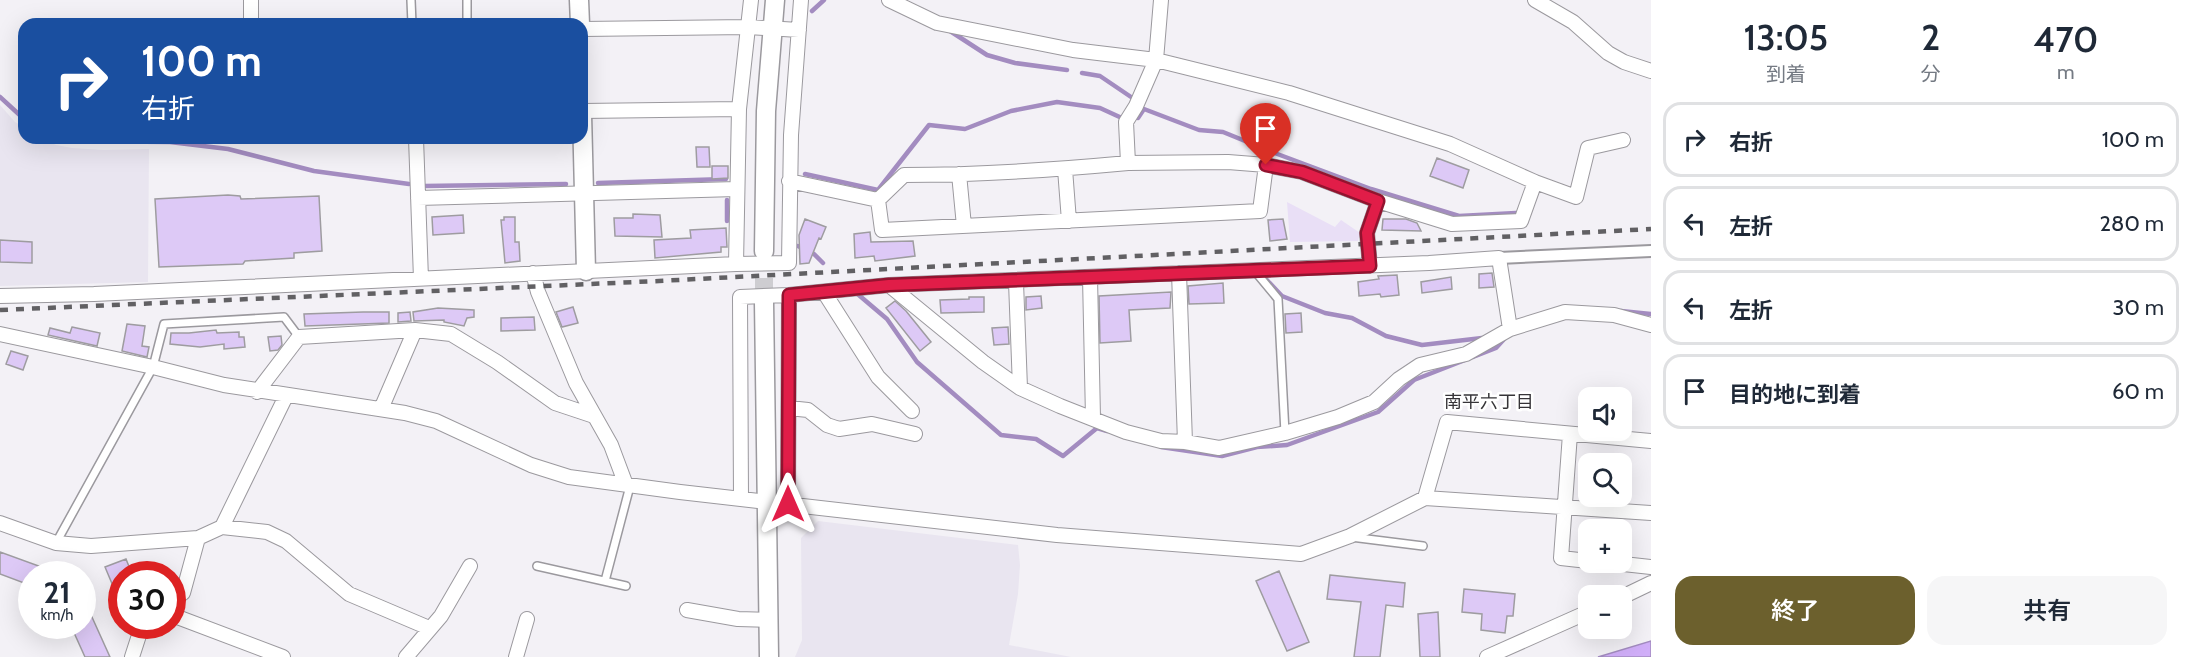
<!DOCTYPE html>
<html lang="ja">
<meta charset="utf-8">
<style>
:root{--surface:#fff;--page:#f6f6f7;--text:#1f2937;--muted:#747a83;--line:#e0e1e3;--accent:#6c602d}
body{margin:0;font-family:Cabin,"Noto Sans JP",sans-serif;background:var(--page);color:var(--text);height:100vh;display:flex;flex-direction:column;font-size:22px;white-space:nowrap}
*{box-sizing:border-box;margin:0}
p{font-size:20px;color:var(--muted)}
.icon{flex:none;width:33px;height:33px;fill:none;stroke:currentColor;stroke-width:2;stroke-linecap:round;stroke-linejoin:round}
.map{position:relative;flex:1;overflow:hidden}
.sheet{display:flex;flex-direction:column;background:var(--surface);width:540px}
.sheet>*{flex:none}
.banner{position:absolute;left:18px;top:18px;width:570px;height:126px;border-radius:18px;box-shadow:0 6px 24px #0002;background:#1a4fa0;color:#fff;overflow:hidden}
.fabs{position:absolute;left:1578px;top:387px;display:grid;gap:12px}
.fabs a{display:grid;place-items:center;width:54px;height:54px;border-radius:12px;background:var(--surface);box-shadow:0 6px 24px #0002;font-size:30px}
.speed{position:absolute;left:18px;top:561px;display:flex;gap:12px;font-size:30px;font-weight:700;text-align:center}
.speed>*{display:grid;place-content:center;width:78px;height:78px;border-radius:50%;background:var(--surface);box-shadow:0 6px 24px #0002;line-height:1}
.speed small{font-size:15px;font-weight:400}
.speed .limit{border:9px solid #d22;background:#fff;color:#111}
.pin{position:absolute;display:grid;place-items:center;width:51px;height:51px;color:#fff;margin:-62px -26px;border-radius:50% 50% 50% 0;rotate:-45deg;box-shadow:0 0 6px #0007}
.pin .icon{rotate:45deg}
.me{position:absolute;width:66px;margin:-33px;rotate:0deg;stroke-linejoin:round;filter:drop-shadow(0 0 4px #0008)}
.turn{display:flex;align-items:center;gap:21px;height:126px;padding:0 24px;font-size:27px}
.turn .icon{width:78px;height:78px;stroke-width:2.5}
.turn b{display:block;font-size:42px;line-height:51px}
.eta{display:flex;justify-content:space-evenly;align-items:center;height:102px;text-align:center}
.eta b{font-size:36px;font-weight:600;line-height:42px}
.button{display:flex;gap:12px;margin-top:auto;padding:12px 24px}
.button a{flex:1;height:69px;border-radius:18px;background:var(--accent);color:#fff;font-size:24px;font-weight:600;line-height:69px;text-align:center}
.button a+a{background:var(--page);color:var(--text)}
ul{padding:0;list-style:none}
li{display:flex;align-items:center;gap:18px;height:75px;margin:0 12px 9px;padding:0 12px;border:3px solid var(--line);border-radius:18px}
li div{flex:1}
li b{display:block;font-size:22px}
li em{font-style:normal}
main{display:flex;flex:1;min-height:0}
.map>svg:first-child{display:block}
.built{fill:#e9e5f0}
.green{fill:#e9dff6}
.water{fill:#d0aef8;stroke:#a38cc0;stroke-width:1.5}
.lines{fill:none;stroke-linecap:round;stroke-linejoin:round}
.stream{stroke:#a38cc0;stroke-width:4.5}
.building{fill:#ddc9f6;stroke:#9e9ca0;stroke-width:1.5}
.tertiary-tunnel{stroke:#cecdd1;stroke-width:18;stroke-dasharray:18 9;stroke-linecap:butt}
.service-casing{stroke:#9b999e;stroke-width:10}
.pedestrian-casing{stroke:#9b999e;stroke-width:14}
.minor-casing{stroke:#9b999e;stroke-width:16}
.tertiary-casing{stroke:#9b999e;stroke-width:21}
.service{stroke:#fff;stroke-width:7}
.pedestrian{stroke:#fff;stroke-width:10}
.minor{stroke:#fff;stroke-width:14}
.tertiary{stroke:#fff;stroke-width:18}
.rail{stroke:#616063;stroke-width:4.5;stroke-dasharray:8 8;stroke-linecap:butt}
.route-casing{stroke:#92132f;stroke-width:15}
.route{stroke:#e11d48;stroke-width:10}
.labels{text-anchor:middle;dominant-baseline:central;stroke-width:5;stroke-linejoin:round;paint-order:stroke}
.neighbourhood-label{font-size:18px;fill:#363438;stroke:#fff}
</style>
<main>
<div class="map">
<svg width="1651" height="657" viewBox="0 0 1651 657">
<rect width="100%" height="100%" fill="#f3f1f6"/>
<!-- built -->
<path class="built" d="M0 105 15 122 24 127V138H43L56 145 72 148 104 150 149 149 148 282 0 286Z
M818 521 1018 545 1020 565 1018 594 1009 645 1071 657H795L802 640 801 538Z"/>
<!-- green -->
<path class="green" d="M1287 202 1335 227 1341 220 1360 233 1358 241 1290 242Z"/>
<!-- water -->
<path class="water" d="M1651 641V657H1598Z"/>
<g class="lines">
<!-- stream -->
<path class="stream" d="M812 11 824 0
M950 31 987 55 1015 63 1067 70
M1082 73 1100 76 1134 99
M0 97 24 119
M1138 118 1144 109 1199 130 1223 132 1272 152 1371 189 1459 216 1516 213
M62 138 71 141 170 142 228 149 314 171 409 184
M805 174 878 190 929 125 965 129 1011 111 1057 102 1100 108 1124 119
M598 183 726 179
M424 186 566 184
M727 200V221
M798 246 814 254 823 263
M1265 278 1282 296 1325 313 1352 318 1386 336 1422 345 1482 338
M854 291 887 319 917 362 1001 435 1036 439 1063 456 1097 428 1107 431
M1621 311 1651 314
M1473 357 1496 348 1506 337
M1161 447 1222 456 1257 447 1287 445 1378 412 1414 380 1465 360"/>
</g>
<!-- building -->
<path class="building" d="M696 147H709L710 167H697Z
M1437 158 1469 170 1463 188 1430 176Z
M712 166H728V178L712 179Z
M228 195 240 196 241 199 319 196 322 251 294 253V258L245 261 243 264 159 267 155 199Z
M633 214 660 215 662 237 615 236 614 218H633Z
M463 215 464 233 433 235 432 217Z
M504 217H515V242H519L520 261 505 263 501 220H504Z
M805 219 826 227 821 239 819 238 809 263 800 264 799 235Z
M1283 219 1287 239 1270 241 1268 220Z
M1383 219H1406L1417 223 1421 231 1382 230Z
M726 228 727 247H721V252L655 258 654 240 691 238 690 230Z
M870 232 871 242 913 241 915 256 875 261 874 256 855 258 854 234Z
M0 240 32 242V263L0 262Z
M1492 273 1494 287 1479 288V274Z
M1397 275 1399 295 1381 297 1380 294 1359 296 1358 282 1379 279 1378 276Z
M1451 277 1452 289 1422 293 1421 282Z
M1223 283 1224 303 1189 304 1188 286Z
M1171 292 1170 308 1129 310 1131 341 1100 343 1099 296Z
M1041 296 1042 308 1026 310V297Z
M969 297H984V312L941 313 940 300 969 299Z
M895 301 906 311 931 342 920 351 886 308Z
M573 307 578 323 562 327 556 312Z
M438 308 474 310V317L467 318 464 326 444 322V320L414 321 413 312Z
M363 312H389V323L305 326 304 314Z
M410 312 411 321 398 322V313Z
M1301 313 1302 332 1286 333 1285 314Z
M534 317 535 330 501 331V318Z
M127 324 145 326 142 346 149 347 147 357 122 351Z
M72 327 100 333 97 346 48 335 50 328 70 333Z
M1008 327 1009 344 994 345 992 328Z
M216 330 217 333 239 332V337H244L245 347 224 349V344L200 347 170 344 171 333H189Z
M281 336 282 345 278 350 270 351 268 337Z
M11 351 28 356 23 370 6 364Z
M0 552 58 573V574H32V586L0 574Z
M126 559 132 574H122L121 605 105 567Z
M1279 571 1309 642 1287 651 1256 581Z
M1330 575 1405 583 1403 607 1386 605 1380 657H1354L1361 602 1327 599Z
M1464 589 1515 594 1513 616H1507L1505 633 1481 630 1482 614 1462 612Z
M82 595 110 657H85L71 626H82Z
M1438 612 1440 657H1420L1418 614Z"/>
<g class="lines">
<!-- tertiary-tunnel -->
<path class="tertiary-tunnel" d="M764 251V302"/>
<!-- service casing -->
<g class="service-casing">
<path id="service" d="M411 0 412 24
M467 0V24
M1254 270 1278 299 1285 433
M1351 537 1423 546
M56 543 153 367 164 324 284 317 299 337
M537 566 626 586
M605 581 630 486"/>
</g>
<!-- pedestrian casing -->
<g class="pedestrian-casing">
<path id="pedestrian" d="M1499 258 1651 251"/>
</g>
<!-- minor casing -->
<g class="minor-casing">
<path id="minor" d="M251 0V24
M751 0 739 109 736 264 789 263 791 135 801 0
M889 0 937 23 1073 50 1156 60 1289 93 1450 144 1535 182 1576 197 1588 148 1623 140
M1535 0 1573 22 1608 53 1624 62 1651 71
M582 29 748 27 799 30
M582 111 739 109
M416 138 421 279
M1128 163 1228 162 1266 165 1302 172 1378 201 1452 224 1521 221 1535 182
M1065 169 1069 221
M959 174 964 226
M789 181 878 200 904 175C978 175 1053 170 1128 163L1126 122 1136 106 1156 60 1161 0
M418 198 736 189
M878 200 882 230 1260 211 1266 165
M1370 266 1367 233 1378 201
M533 273 538 292 576 383 611 445 626 485
M1179 273 1185 442
M1090 277 1093 418
M1016 282 1020 388
M889 285 983 362 1020 388 1060 406 1126 432 1161 441 1185 442 1219 448 1285 433 1338 417 1374 402 1399 379 1420 365 1466 354 1510 329 1565 312 1614 315 1651 325
M824 292 878 377 912 411
M0 296 94 294 736 264
M0 334 153 367 224 385 405 413 436 421 531 465 569 477 680 492 1057 535 1301 554 1350 536 1425 498 1651 513
M257 392 299 337 415 330 451 334 497 362 555 403 594 416
M789 408 808 410 827 425 839 429 872 424 915 434
M381 409 415 330
M1570 434 1561 558 1588 561
M1425 498 1447 422 1651 441
M741 499 740 297 789 295 889 285 1429 263 1499 258 1510 329
M788 504 789 295
M0 523 56 543 91 546 198 538 183 593 172 599
M222 527 286 396
M198 538 222 527 267 532 286 541 349 594 429 628
M1605 562 1651 567
M1622 597 1651 583
M687 610 738 619 768 620
M172 615 283 657
M132 657 142 626
M406 657 441 616 470 566
M516 657 527 619
M1487 657 1588 612"/>
</g>
<!-- tertiary casing -->
<g class="tertiary-casing">
<path id="tertiary" d="M579 0 580 24
M582 114 586 271
M764 251 766 111 775 0
M764 302 769 657"/>
</g>
<!-- service -->
<use href="#service" class="service"/>
<!-- pedestrian -->
<use href="#pedestrian" class="pedestrian"/>
<!-- minor -->
<use href="#minor" class="minor"/>
<!-- tertiary -->
<use href="#tertiary" class="tertiary"/>
<!-- rail -->
<path class="rail" d="M0 310 659 281 1651 229"/>
</g>
<g class="lines">
<!-- route casing -->
<g class="route-casing">
<path id="route" d="M788 504 789 295 889 285 1370 266 1367 233 1378 201 1302 172 1266 165"/>
</g>
<!-- route -->
<use href="#route" class="route"/>
</g>
<g class="labels">
<!-- neighbourhood labels -->
<g class="neighbourhood-label">
<text x="1489" y="402">南平六丁目</text>
</g>
</g>
</svg>
<div class="fabs">
<a><svg class="icon" aria-label="sound" viewBox="0 0 24 24"><path d="M4 9h4l5-4v14l-5-4H4zM17 9q2 3 0 6"/></svg></a>
<a><svg class="icon" aria-label="search" viewBox="0 0 24 24"><circle cx="10" cy="10" r="6"/><path d="M15 15l6 6"/></svg></a>
<a>+</a>
<a>−</a>
</div>
<div class="speed"><div>21<small>km/h</small></div><div class="limit">30</div></div>
<div class="pin" style="left:1266px;top:165px;background:#d93025"><svg class="icon" aria-label="arrive" viewBox="0 0 24 24"><path d="M6 21V4h12l-3 4 3 4H6"/></svg></div>
<svg class="me" style="left:788px;top:504px" viewBox="-20 -20 40 40"><path d="M0-17L14 15 0 8-14 15z" fill="#e11d48" stroke="#fff" stroke-width="4"/></svg>
<div class="banner">
<div class="turn"><svg class="icon" aria-label="right" viewBox="0 0 24 24"><path d="M7 20v-9h11M14 6l5 5-5 5"/></svg><div><b>100 m</b>右折</div></div>
</div>
</div>
<section class="sheet">
<div class="eta">
<div><b>13:05</b><p>到着</p></div>
<div><b>2</b><p>分</p></div>
<div><b>470</b><p>m</p></div>
</div>
<ul>
<li><svg class="icon" aria-label="right" viewBox="0 0 24 24"><path d="M7 20v-9h11M14 6l5 5-5 5"/></svg><div><b>右折</b></div><em>100 m</em></li>
<li><svg class="icon" aria-label="left" viewBox="0 0 24 24"><path d="M17 20v-9H6M10 6l-5 5 5 5"/></svg><div><b>左折</b></div><em>280 m</em></li>
<li><svg class="icon" aria-label="left" viewBox="0 0 24 24"><path d="M17 20v-9H6M10 6l-5 5 5 5"/></svg><div><b>左折</b></div><em>30 m</em></li>
<li><svg class="icon" aria-label="arrive" viewBox="0 0 24 24"><path d="M6 21V4h12l-3 4 3 4H6"/></svg><div><b>目的地に到着</b></div><em>60 m</em></li>
</ul>
<div class="button"><a>終了</a><a>共有</a></div>
</section>
</main>
